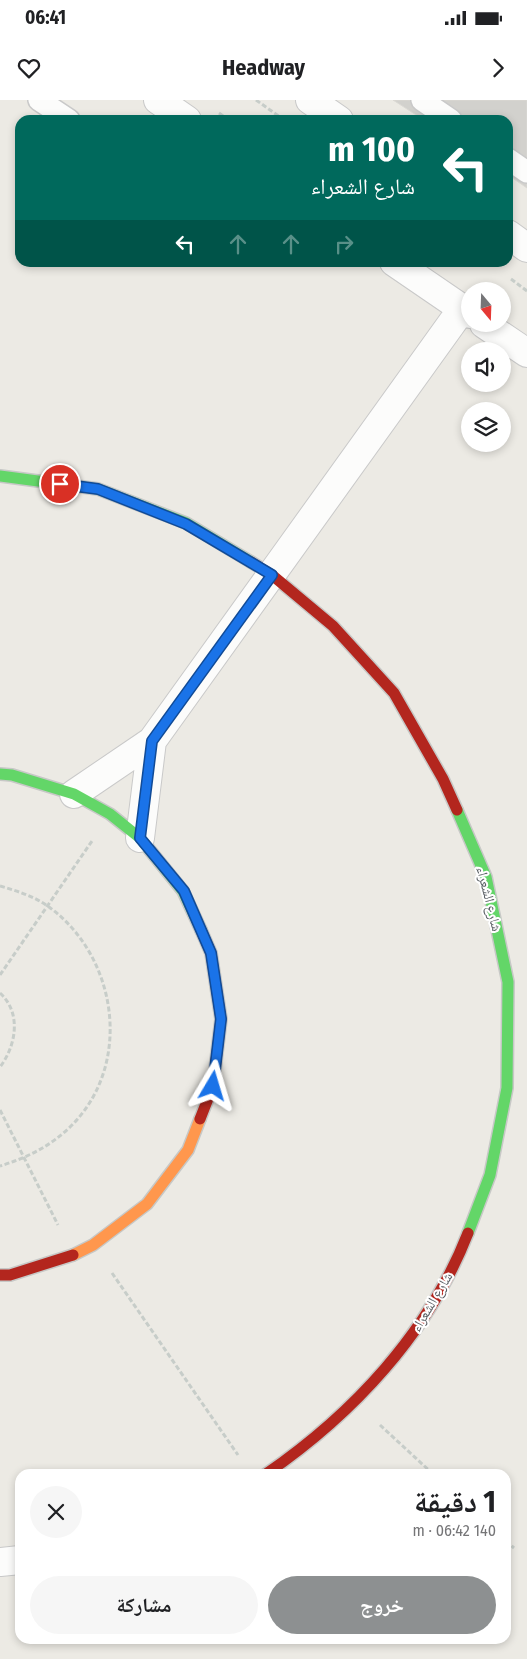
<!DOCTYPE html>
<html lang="ar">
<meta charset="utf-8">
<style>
:root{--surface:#fff;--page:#f6f6f6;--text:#202124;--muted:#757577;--accent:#8d9091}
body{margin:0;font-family:"Fira Sans Condensed","Noto Naskh Arabic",sans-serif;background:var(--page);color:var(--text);direction:rtl;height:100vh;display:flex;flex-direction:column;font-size:19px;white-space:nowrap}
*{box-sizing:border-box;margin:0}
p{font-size:16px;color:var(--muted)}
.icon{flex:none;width:28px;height:28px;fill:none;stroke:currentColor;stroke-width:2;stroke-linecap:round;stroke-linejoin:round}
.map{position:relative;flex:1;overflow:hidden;direction:ltr}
.drawer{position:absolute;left:15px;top:1369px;width:496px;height:175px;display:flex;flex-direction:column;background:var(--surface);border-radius:15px;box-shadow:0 2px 8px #0003;direction:rtl}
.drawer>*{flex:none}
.top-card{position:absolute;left:15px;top:15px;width:498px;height:152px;border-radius:15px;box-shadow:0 2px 8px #0003;direction:rtl;background:#00695c;color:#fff;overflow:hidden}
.needle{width:32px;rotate:161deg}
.buttons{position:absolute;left:461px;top:182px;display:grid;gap:10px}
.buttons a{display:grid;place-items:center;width:50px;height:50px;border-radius:50%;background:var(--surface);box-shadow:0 2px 8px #0003;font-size:25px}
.pin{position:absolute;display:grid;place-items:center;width:42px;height:42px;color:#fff;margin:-21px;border:2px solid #fff;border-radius:50%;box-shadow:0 1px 5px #0007}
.me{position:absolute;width:55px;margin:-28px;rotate:7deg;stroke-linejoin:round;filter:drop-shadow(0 0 4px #0008)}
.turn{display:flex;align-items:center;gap:18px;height:105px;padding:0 15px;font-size:22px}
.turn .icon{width:65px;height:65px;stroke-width:2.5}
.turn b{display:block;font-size:35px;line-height:42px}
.lanes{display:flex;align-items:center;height:48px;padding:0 15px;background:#0003;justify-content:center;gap:25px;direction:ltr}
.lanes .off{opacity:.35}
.round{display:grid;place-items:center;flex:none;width:52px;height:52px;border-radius:26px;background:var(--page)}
.summary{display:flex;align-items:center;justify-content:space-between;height:85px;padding:0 15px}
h1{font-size:30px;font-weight:700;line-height:38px}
.primary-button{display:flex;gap:10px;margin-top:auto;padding:10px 15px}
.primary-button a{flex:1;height:58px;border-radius:30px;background:var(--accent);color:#fff;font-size:20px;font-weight:700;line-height:58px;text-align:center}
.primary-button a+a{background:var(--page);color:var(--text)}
.status{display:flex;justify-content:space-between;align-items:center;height:35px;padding:0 25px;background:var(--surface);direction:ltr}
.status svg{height:14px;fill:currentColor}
header{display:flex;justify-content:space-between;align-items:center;height:65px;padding:0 15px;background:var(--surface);font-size:22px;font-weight:700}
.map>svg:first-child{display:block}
.building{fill:#d2d1cd;stroke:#dbd9d4}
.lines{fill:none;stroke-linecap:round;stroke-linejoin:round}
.lane-casing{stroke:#c9c9c9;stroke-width:24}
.street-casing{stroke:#c9c9c9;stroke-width:30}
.fast-casing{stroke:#c7c8c6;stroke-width:14}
.slow-casing{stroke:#c7c8c6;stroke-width:14}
.jam-casing{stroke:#c7c8c6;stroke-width:14}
.path{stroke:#c7cdc9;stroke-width:3;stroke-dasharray:5 2.5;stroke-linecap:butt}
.lane{stroke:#fcfcfb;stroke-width:21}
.street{stroke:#fcfcfb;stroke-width:28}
.fast{stroke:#63d668;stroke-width:11}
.slow{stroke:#ff974d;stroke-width:11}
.jam{stroke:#b3261e;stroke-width:11}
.route-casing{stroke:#114b97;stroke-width:12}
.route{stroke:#1a73e8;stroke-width:9}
.labels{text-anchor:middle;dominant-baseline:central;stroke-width:4;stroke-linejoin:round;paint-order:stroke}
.street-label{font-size:14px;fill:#5a5f64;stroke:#fff}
</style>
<div class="status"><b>06:41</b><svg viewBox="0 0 49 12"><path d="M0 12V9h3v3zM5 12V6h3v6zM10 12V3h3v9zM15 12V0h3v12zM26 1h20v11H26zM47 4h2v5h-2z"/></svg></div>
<header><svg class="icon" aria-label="forward" viewBox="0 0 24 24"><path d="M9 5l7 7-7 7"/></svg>Headway<svg class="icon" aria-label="heart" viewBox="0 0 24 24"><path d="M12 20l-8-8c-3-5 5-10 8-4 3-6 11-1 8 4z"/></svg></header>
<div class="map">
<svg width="527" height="1559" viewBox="0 0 527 1559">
<rect width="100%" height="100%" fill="#eceae4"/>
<!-- building -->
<path class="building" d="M393 0H527V88L508 75V20H424Z"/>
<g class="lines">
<!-- lane casing -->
<g class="lane-casing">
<path id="lane" d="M39 0 69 20
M422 0 451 20
M508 59 527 72"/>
</g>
<!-- street casing -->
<g class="street-casing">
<path id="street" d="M158 0 187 20
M310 0 339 20
M508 134 527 148
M394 162 470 214
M484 224 527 253
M74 694 152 641 462 209
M140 738 152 641
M0 1462 20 1460"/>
</g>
<!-- fast casing -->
<g class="fast-casing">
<path id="fast" d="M0 376 98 389 186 423 251 462
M0 674 12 675 74 694 110 714 140 738 183 791 201 830
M457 710 486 777 508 882 507 988 490 1075 468 1133"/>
</g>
<!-- slow casing -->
<g class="slow-casing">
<path id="slow" d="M73 1155 93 1145 147 1104 188 1050 200 1019"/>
</g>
<!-- jam casing -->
<g class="jam-casing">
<path id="jam" d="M251 462 272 475 333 526 394 593 443 679 457 710
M200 1019 213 986 221 919 211 853 201 830
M0 1175H10L73 1155
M266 1374C353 1314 429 1233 468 1133"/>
</g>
<!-- path -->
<path class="path" d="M256 0 280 17
M219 13 229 20
M511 179 527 191
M0 786C17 791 34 796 49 807 118 857 134 966 69 1028 49 1047 26 1058 0 1066
M0 875 92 741
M0 893C22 913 16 946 0 967
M0 1010 58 1125
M112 1173 238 1355
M380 1325 433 1374
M506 1441 514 1448"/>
<!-- lane -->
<use href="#lane" class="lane"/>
<!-- street -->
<use href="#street" class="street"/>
<!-- fast -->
<use href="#fast" class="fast"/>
<!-- slow -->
<use href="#slow" class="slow"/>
<!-- jam -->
<use href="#jam" class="jam"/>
</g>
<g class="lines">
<!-- route casing -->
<g class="route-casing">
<path id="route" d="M60 384 98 389 186 424 272 475 152 641 140 738 184 791 211 853 221 919 213 986"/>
</g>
<!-- route -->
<use href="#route" class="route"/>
</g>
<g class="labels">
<!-- street labels -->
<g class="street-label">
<text transform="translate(489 799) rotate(76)">شارع الشعراء</text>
<text transform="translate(432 1202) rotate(-59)">شارع الشعراء</text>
</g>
</g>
</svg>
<div class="buttons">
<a><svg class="needle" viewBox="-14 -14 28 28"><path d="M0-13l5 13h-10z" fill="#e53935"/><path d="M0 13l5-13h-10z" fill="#757577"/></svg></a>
<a><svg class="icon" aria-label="sound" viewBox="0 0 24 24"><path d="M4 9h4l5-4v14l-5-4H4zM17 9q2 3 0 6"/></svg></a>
<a><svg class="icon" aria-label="layers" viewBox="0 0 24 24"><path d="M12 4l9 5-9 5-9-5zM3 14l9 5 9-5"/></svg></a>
</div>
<div class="pin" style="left:60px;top:384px;background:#d93025"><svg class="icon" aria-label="arrive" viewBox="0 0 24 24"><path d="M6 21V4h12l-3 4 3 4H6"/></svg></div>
<svg class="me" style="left:213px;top:986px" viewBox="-20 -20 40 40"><path d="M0-17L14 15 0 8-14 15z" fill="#1a73e8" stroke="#fff" stroke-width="4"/></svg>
<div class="top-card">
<div class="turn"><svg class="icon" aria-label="left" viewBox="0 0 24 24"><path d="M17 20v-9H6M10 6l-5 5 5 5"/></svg><div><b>100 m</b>شارع الشعراء</div></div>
<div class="lanes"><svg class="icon" aria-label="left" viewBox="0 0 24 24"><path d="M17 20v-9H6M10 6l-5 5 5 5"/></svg><svg class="icon off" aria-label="ahead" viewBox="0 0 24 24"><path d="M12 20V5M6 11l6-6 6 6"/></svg><svg class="icon off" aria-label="ahead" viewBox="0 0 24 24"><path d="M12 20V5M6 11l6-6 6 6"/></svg><svg class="icon off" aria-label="right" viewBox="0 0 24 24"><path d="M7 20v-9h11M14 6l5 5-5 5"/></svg></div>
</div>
<section class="drawer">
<div class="summary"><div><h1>1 دقيقة</h1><p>140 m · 06:42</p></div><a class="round"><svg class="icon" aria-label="close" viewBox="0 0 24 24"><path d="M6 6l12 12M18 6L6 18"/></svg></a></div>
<div class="primary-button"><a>خروج</a><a>مشاركة</a></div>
</section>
</div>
